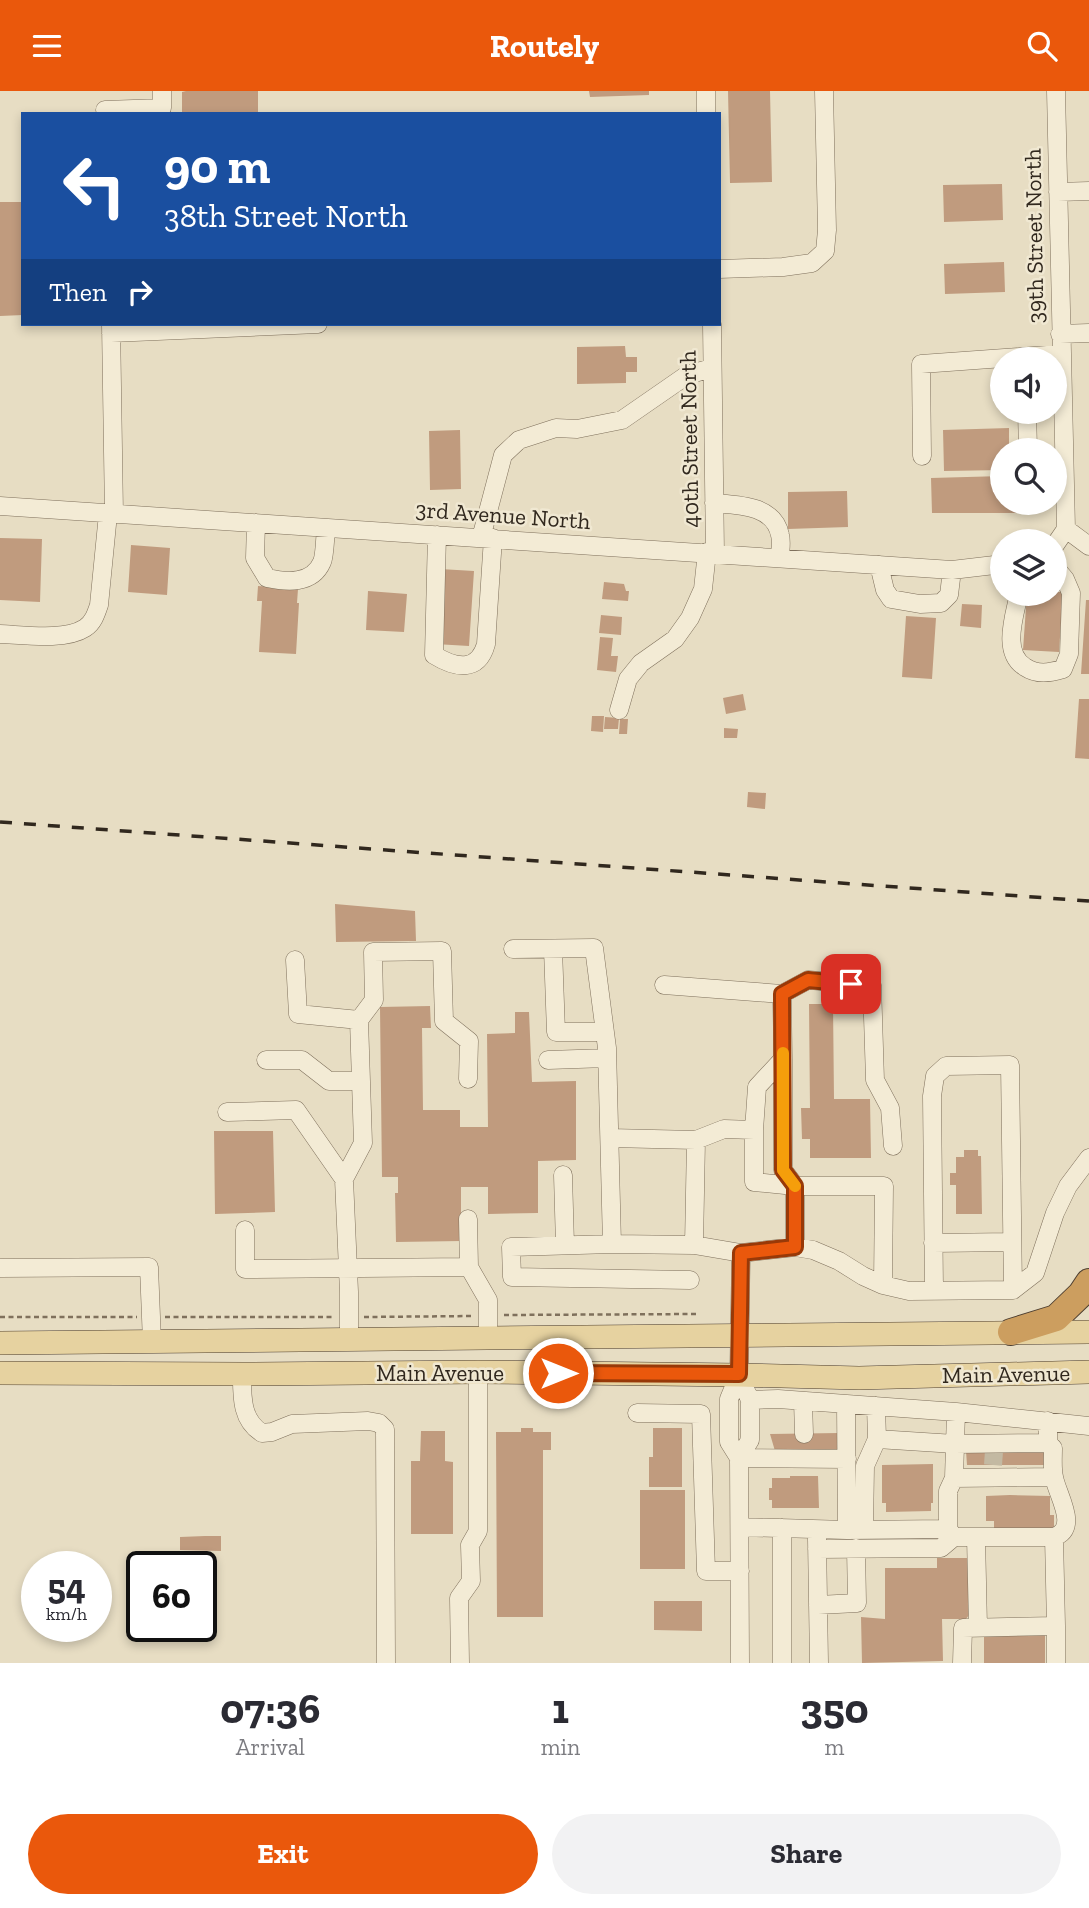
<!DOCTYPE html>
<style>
:root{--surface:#fff;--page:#f2f2f3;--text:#2b2b33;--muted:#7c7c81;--accent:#ea580c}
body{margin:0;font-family:"Zilla Slab",serif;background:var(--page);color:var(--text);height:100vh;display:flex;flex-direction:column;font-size:26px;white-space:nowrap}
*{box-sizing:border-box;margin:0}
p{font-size:23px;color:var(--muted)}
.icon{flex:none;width:38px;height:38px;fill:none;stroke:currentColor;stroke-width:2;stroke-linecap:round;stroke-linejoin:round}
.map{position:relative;height:1572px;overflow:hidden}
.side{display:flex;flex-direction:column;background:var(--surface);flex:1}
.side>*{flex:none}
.banner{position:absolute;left:21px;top:21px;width:700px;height:214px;border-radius:0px;box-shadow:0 4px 10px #0003;background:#1a4fa0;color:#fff;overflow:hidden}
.fabs{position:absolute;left:990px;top:256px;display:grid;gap:14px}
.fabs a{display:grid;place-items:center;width:77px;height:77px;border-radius:50%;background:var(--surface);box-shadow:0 4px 10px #0003;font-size:35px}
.speed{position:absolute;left:21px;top:1460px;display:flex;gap:14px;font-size:35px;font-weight:700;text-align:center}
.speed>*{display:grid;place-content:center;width:91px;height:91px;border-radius:50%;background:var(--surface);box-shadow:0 4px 10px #0003;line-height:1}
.speed small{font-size:18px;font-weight:400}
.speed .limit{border:4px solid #111;border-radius:10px;background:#fff;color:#111}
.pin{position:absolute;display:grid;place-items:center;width:60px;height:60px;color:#fff;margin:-30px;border-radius:14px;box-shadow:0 4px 10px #0006}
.me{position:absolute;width:77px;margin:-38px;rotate:90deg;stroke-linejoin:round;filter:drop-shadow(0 0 5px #0008)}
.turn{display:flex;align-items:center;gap:24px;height:147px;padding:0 28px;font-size:32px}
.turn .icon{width:91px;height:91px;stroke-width:2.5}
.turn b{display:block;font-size:49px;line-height:60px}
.then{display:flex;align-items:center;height:66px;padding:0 28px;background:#0003;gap:14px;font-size:26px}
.eta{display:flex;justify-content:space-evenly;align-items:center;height:119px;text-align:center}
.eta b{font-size:42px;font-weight:800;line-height:49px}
.primary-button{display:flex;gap:14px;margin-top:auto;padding:14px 28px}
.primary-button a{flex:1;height:80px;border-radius:42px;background:var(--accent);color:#fff;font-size:28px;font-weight:800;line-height:80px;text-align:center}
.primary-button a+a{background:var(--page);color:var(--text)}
header{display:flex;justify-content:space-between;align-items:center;height:91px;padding:0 28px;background:var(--accent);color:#fff;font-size:32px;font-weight:800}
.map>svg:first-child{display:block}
.building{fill:#c09b7e}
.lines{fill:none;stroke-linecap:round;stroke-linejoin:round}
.minor-tunnel{stroke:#c3b9a2;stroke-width:18;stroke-dasharray:18 9;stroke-linecap:butt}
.minor-casing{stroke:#7f705c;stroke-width:19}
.major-casing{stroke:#4d3e30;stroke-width:24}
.highway-casing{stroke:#4d3e30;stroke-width:28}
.path{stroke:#7f705c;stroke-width:2.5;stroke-dasharray:5 3.5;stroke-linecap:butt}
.minor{stroke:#f3ebd5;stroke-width:18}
.major{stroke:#e6d2a0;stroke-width:23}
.highway{stroke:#cc9e5f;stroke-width:26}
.rail{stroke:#31281e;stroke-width:3.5;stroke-dasharray:12 12;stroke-linecap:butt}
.route-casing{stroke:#983908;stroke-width:18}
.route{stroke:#ea580c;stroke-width:12}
.slow{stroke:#f59e0b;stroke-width:12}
.labels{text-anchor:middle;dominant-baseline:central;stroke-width:5;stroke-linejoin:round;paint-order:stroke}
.street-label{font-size:23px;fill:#31281e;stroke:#f0e8d2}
</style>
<header><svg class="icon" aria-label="menu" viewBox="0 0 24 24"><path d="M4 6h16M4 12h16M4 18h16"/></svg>Routely<svg class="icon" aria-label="search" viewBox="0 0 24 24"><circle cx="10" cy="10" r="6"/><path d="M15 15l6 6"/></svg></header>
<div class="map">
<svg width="1089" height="1572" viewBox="0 0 1089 1572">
<rect width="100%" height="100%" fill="#e7ddc3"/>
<!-- building -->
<path class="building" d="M186 0H258V23H182V1Z
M589 0H649V4L590 6Z
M728 0H770L772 91 730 92Z
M1002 93 1003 129 944 131 943 94Z
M0 111H23V224L0 225Z
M1004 171 1005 201 945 203 944 173Z
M625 255 626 266H637V281H626V292L577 293V256Z
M1009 337V359H1003V379L944 380 943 339Z
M460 339 461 398 430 399 429 340Z
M1003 385V411H1023V422H932L931 387Z
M847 400 848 436 788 438V401Z
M0 447 42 448 40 511 0 509Z
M131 454 170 457 167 504 128 501Z
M440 478 474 480 469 555 435 553Z
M604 491 624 493 626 500H629L628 510 602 508Z
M258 495 298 498 297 512H299L296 563 259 561 262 510H257Z
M368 500 407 503 404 541 366 539Z
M1055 501H1063L1059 561 1023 559 1027 502H1055Z
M1086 509H1089V583H1081Z
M962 513 982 514 981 537 960 535Z
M601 524 622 526 621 544 599 542Z
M906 525 936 527 932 588 902 586Z
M600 546 613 547 611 565H618L616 581 597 579Z
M743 603 746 619 726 623 723 607Z
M1079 608H1089V668L1075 667Z
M592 625H604L603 641 591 640Z
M605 626 619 627 618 638H604Z
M620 628H628L627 643H619Z
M724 637 738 638 737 647H724Z
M748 701 766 702 765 718 747 716Z
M335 813 415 820 416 850 336 851Z
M809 913H833L834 1008H870L871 1067H810V1048H802L801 1017H810Z
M430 915 431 937H422L423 1019H460V1036H488L487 943 515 942V921H529L532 991 576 990V1069L538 1070V1122L488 1123V1096H461V1150L396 1151 395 1102H398V1086H382L380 916Z
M214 1040H273L275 1121 215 1123Z
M964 1059H978V1065H981L982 1123H956V1094H950V1082H956V1066H964Z
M521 1337H533V1341H551V1359H543V1526H497L496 1341H521Z
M653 1337H682V1396H649V1366H653Z
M421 1340H445V1370L453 1371V1443H411V1370H420Z
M839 1342 845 1358 775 1360 770 1343Z
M1048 1359V1374H967L966 1360Z
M933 1373V1412H931V1420L886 1421V1412H882V1374Z
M790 1385H818L819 1417H772V1409H769V1397H772V1387H790Z
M640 1399H685V1478H640Z
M1010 1404 1050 1405V1424H1054V1439L994 1440V1430H986V1405Z
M205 1445H221V1460L180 1459V1446Z
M937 1467H969V1524L966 1528H942L943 1570 862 1572 861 1526 885 1528V1477H937Z
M654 1510H702V1540L654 1539Z
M984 1544H1045V1572H984Z"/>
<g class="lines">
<!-- minor-tunnel -->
<path class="minor-tunnel" d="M993 1374 994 1360"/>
<!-- minor casing -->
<g class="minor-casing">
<path id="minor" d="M706 0V23
M105 19 162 17V0
M1058 101 1089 100
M719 178 783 176 812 172 825 160 827 139 824 0
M111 233 114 423
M712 233 715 462
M111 242 318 233
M1060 243 1089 242
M1027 320 1028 359
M922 365 921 273 1061 263
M714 412C739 414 774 414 780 444 782 451 780 460 780 467
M0 415 952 479 1003 473
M256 432 255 467 267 487C286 491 312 494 322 471 325 464 325 446 326 437
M1066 438 1089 455
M437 444 434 564C455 577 478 582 486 553L493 447
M481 447 503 364 519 349 556 337 577 338 622 329 687 284 712 277
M1055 454 1066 438 1056 0
M879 474 885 499 891 508 920 513 941 512 949 504 952 479
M1019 502C1015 524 1001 561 1025 576 1037 584 1049 582 1063 578L1069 563 1071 502 1065 488 1055 476
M0 543C24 544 65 550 85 537 93 532 96 523 99 514L108 423
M619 619 628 588 641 572 675 548 690 527 703 498 707 461
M513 858 594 857 607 957 612 1153
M553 858 556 941H604
M295 869 298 923 359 929
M664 894 782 903 808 889 872 894 875 989 890 1017 893 1055
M783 968V1079L795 1095
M266 969H302L329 990H361
M548 969 607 967
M227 1021 296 1019 344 1088
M754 1039 757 996 783 968 782 903
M610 1047 696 1049 694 1154
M696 1049 724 1038 754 1039V1091L795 1095
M563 1084 565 1154
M468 1128 469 1176
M245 1139V1178L469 1176 488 1209V1248
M933 1152 1012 1151
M795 1156V1095H884L883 1194
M0 1177 149 1176 152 1251
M690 1189 512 1186 511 1156 612 1153 694 1154 741 1162
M934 1199 932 1005 935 985 946 975 1010 974 1013 1199
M1013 1199 1035 1182 1055 1122 1068 1095 1089 1067
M349 1249V1201L344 1088 363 1052 359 929 374 909 373 861 442 860 444 930 469 950 468 988
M242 1283C242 1305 241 1329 262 1342L272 1341 292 1333 368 1330 379 1332 385 1338 386 1572
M750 1309 778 1308 956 1321 1089 1335
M803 1310 804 1343
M846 1313 847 1439
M876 1315 877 1348 955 1353 1048 1352
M637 1322 701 1323 706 1480H740
M739 1367 729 1351V1308L739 1284 741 1162 795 1156 813 1159 839 1170 863 1185 883 1194 909 1200 1013 1199
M739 1367 847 1368
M954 1387 1054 1386
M740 1436 847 1439 948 1438V1400L954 1387 956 1321
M782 1437V1572
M948 1438 954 1446H1054C1080 1437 1057 1404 1054 1386 1052 1377 1053 1367 1053 1357L1048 1352V1330
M864 1439 865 1375 877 1348
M976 1446 978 1536
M817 1448 819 1572
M817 1458 941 1457 954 1446
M818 1514 857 1512 856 1457
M460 1572 459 1507 471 1490 470 1454 478 1440V1281
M740 1572 739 1367 750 1349V1309L746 1300
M962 1572 963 1537 1056 1535 1054 1446
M1056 1572V1535"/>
</g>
<!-- major casing -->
<g class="major-casing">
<path id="major" d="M0 1252 1089 1241
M0 1282 242 1283 478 1281 739 1284 859 1287 1089 1281"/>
</g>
<!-- highway casing -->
<g class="highway-casing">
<path id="highway" d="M1011 1241 1056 1227 1081 1203 1089 1191"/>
</g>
<!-- path -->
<path class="path" d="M504 1224 697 1223
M0 1226H137
M165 1226H333
M364 1226 473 1225"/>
<!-- minor -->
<use href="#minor" class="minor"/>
<!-- major -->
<use href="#major" class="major"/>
<!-- highway -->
<use href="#highway" class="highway"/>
<!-- rail -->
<path class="rail" d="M0 731 1089 810"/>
</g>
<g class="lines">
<!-- route casing -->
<g class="route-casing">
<path id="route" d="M558 1282 739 1283 741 1162 795 1156V1095L783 1079 782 903 808 889 851 893"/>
</g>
<!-- route -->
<use href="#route" class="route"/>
<!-- slow -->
<path class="slow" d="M783 962V1079L795 1095"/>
</g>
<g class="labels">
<!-- street labels -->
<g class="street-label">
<text transform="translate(1034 145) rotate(-91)">39th Street North</text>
<text transform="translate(689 348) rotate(-91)">40th Street North</text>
<text transform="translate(503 424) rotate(4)">3rd Avenue North</text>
<text x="440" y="1282">Main Avenue</text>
<text transform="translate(1006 1283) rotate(-1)">Main Avenue</text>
</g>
</g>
</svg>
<div class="fabs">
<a><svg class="icon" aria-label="sound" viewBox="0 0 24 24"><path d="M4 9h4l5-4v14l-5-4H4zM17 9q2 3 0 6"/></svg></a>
<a><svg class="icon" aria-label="search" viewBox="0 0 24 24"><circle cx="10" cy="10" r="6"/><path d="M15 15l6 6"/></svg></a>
<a><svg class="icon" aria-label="layers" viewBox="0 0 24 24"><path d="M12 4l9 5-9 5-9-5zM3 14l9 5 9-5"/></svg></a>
</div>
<div class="speed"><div>54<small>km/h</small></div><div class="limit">60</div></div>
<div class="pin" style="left:851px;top:893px;background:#d93025"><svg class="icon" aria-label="arrive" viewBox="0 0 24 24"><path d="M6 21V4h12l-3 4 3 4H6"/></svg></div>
<svg class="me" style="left:558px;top:1282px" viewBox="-20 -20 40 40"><circle r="17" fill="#ea580c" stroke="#fff" stroke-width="3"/><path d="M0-11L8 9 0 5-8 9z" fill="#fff"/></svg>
<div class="banner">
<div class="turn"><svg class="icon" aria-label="left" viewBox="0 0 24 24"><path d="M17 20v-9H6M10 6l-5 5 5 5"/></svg><div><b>90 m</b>38th Street North</div></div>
<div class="then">Then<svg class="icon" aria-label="right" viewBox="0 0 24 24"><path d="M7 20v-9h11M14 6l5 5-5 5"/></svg></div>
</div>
</div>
<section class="side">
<div class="eta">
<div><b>07:36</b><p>Arrival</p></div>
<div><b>1</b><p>min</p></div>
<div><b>350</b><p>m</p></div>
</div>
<div class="primary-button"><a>Exit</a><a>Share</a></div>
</section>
